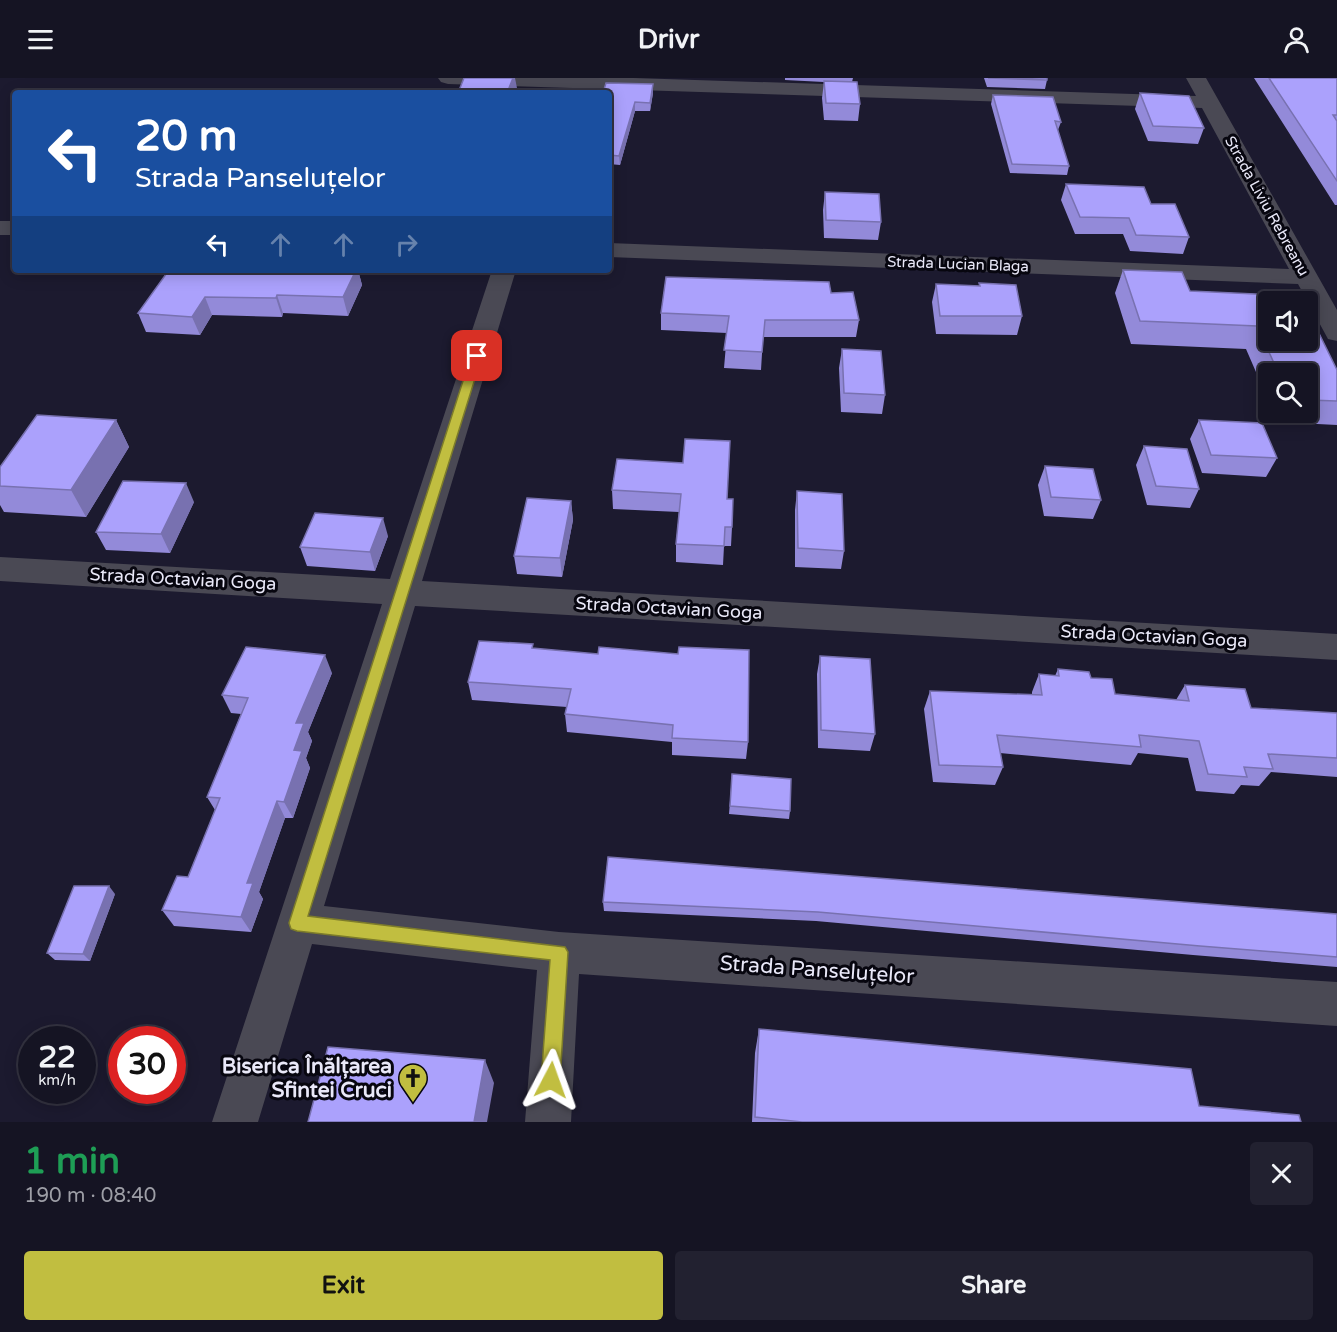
<!DOCTYPE html>
<meta charset="utf-8">
<style>
:root{--surface:#151423;--page:#222130;--text:#f1f3f6;--muted:#9d9ea6;--line:#343341;--accent:#c1be40}
body{margin:0;font-family:"Varela Round",sans-serif;background:var(--page);color:var(--text);height:100vh;display:flex;flex-direction:column;font-size:22px;white-space:nowrap}
*{box-sizing:border-box;margin:0}
p{font-size:20px;color:var(--muted)}
.icon{flex:none;width:33px;height:33px;fill:none;stroke:currentColor;stroke-width:2;stroke-linecap:round;stroke-linejoin:round}
.map{position:relative;height:1044px;overflow:hidden}
.drawer{display:flex;flex-direction:column;background:var(--surface);flex:1}
.drawer>*{flex:none}
.guide{position:absolute;left:12px;top:12px;width:600px;height:183px;border-radius:6px;box-shadow:0 3px 15px #0003,0 0 0 2px var(--line);background:#1a4fa0;color:#fff;overflow:hidden}
.tools{position:absolute;left:1258px;top:213px;display:grid;gap:12px}
.tools a{display:grid;place-items:center;width:60px;height:60px;border-radius:6px;background:var(--surface);box-shadow:0 3px 15px #0003,0 0 0 2px var(--line);font-size:30px}
.speed{position:absolute;left:18px;top:948px;display:flex;gap:12px;font-size:30px;font-weight:700;text-align:center}
.speed>*{display:grid;place-content:center;width:78px;height:78px;border-radius:50%;background:var(--surface);box-shadow:0 3px 15px #0003,0 0 0 2px var(--line);line-height:1}
.speed small{font-size:15px;font-weight:400}
.speed .limit{border:9px solid #d22;background:#fff;color:#111}
.pin{position:absolute;display:grid;place-items:center;width:51px;height:51px;color:#fff;margin:-26px;border-radius:12px;box-shadow:0 3px 9px #0006}
.me{position:absolute;width:66px;margin:-33px;rotate:4deg;stroke-linejoin:round;filter:drop-shadow(0 0 4px #0008)}
.turn{display:flex;align-items:center;gap:21px;height:126px;padding:0 24px;font-size:27px}
.turn .icon{width:78px;height:78px;stroke-width:2.5}
.turn b{display:block;font-size:42px;line-height:51px}
.lanes{display:flex;align-items:center;height:57px;padding:0 24px;background:#0003;justify-content:center;gap:30px;direction:ltr}
.lanes .off{opacity:.35}
.round{display:grid;place-items:center;flex:none;width:63px;height:63px;border-radius:6px;background:var(--page)}
.head{display:flex;align-items:center;justify-content:space-between;height:102px;padding:0 24px}
h1{font-size:36px;font-weight:800;line-height:45px;color:#1e9e55}
.action{display:flex;gap:12px;margin-top:auto;padding:12px 24px}
.action a{flex:1;height:69px;border-radius:6px;background:var(--accent);color:#111;font-size:24px;font-weight:800;line-height:69px;text-align:center}
.action a+a{background:var(--page);color:var(--text)}
header{display:flex;justify-content:space-between;align-items:center;height:78px;padding:0 24px;background:var(--surface);font-size:27px;font-weight:800}
.map>svg:first-child{display:block}
.lines{fill:none;stroke-linecap:round;stroke-linejoin:round}
.street{fill:#4a4954;fill-rule:evenodd}
.wall{fill:#938ad9}
.shaded-wall{fill:#7871b0}
.building{fill:#aba1fc;stroke:#7871b0;stroke-width:1.5}
.route{fill:#c1be40;stroke:#7d7c2a;stroke-width:1.5}
.labels{text-anchor:middle;dominant-baseline:central;stroke-width:6;stroke-linejoin:round;paint-order:stroke}
.far-street-label{font-size:15px;fill:#e9e8f8;stroke:#07060f}
.street-label{font-size:18px;fill:#e9e8f8;stroke:#07060f}
.near-street-label{font-size:21px;fill:#e9e8f8;stroke:#07060f}
.near-poi-label{font-size:21px;font-weight:bold;fill:#e9e8f8;stroke:#07060f;text-anchor:end}
</style>
<header><svg class="icon" aria-label="menu" viewBox="0 0 24 24"><path d="M4 6h16M4 12h16M4 18h16"/></svg>Drivr<svg class="icon" aria-label="person" viewBox="0 0 24 24"><circle cx="12" cy="8" r="4"/><path d="M4 21q1-7 8-7t8 7"/></svg></header>
<div class="map">
<svg width="1337" height="1044" viewBox="0 0 1337 1044">
<rect width="100%" height="100%" fill="#1c1a2f"/>
<g class="lines">
<!-- street -->
<path class="street" d="M438 0H634L1196 18 1186 0H1206L1337 232V263L1328 261 1298 206 609 179V165L1289 191 1202 30 448 6 441 4Z
M0 143H15V157H0Z
M492 192H516L422 503 1337 556V582L415 528 324 828 559 854 1337 904V948L579 896 571 1044H525L537 892 312 866 258 1044H212L382 526 0 503V479L390 501Z"/>
</g>
<!-- wall -->
<path class="wall" d="M785 0H853L852 4 860 26 858 43 824 42 822 20 824 4 785 2Z
M984 0H1047V2L1045 11 987 9Z
M1254 0H1337V127H1335Z
M653 6V15L650 33H635L620 87 609 86V15H603Z
M1140 15 1204 50 1198 66 1148 63 1135 31Z
M993 17 1061 44 1058 52 1069 88 1067 97 1010 95 991 26Z
M1066 106 1151 126 1189 159 1183 176 1130 173 1123 156H1075L1061 122Z
M825 114 881 144 878 162 824 160 823 132Z
M169 192H358L362 207 348 238 283 235 282 239 212 237 200 257 146 254 138 235Z
M1123 192 1190 213 1301 218 1337 292V347L1278 344 1273 334H1308V296H1269V324L1246 271 1131 266 1115 215Z
M979 205 1022 238 1017 257 936 256 932 224 936 206 979 208Z
M831 215 859 242 856 259H763L761 292 724 290 727 255 661 252V235Z
M842 271 885 317 882 336 841 334 839 290Z
M116 342 129 369 86 439 4 434 0 427V389Z
M1199 342 1277 380 1266 399 1202 395 1190 361Z
M1144 368 1199 411 1190 430 1147 427 1136 387Z
M617 381 727 421 732 449 731 468H724L723 487 676 484V466L679 434 613 431 612 412Z
M1045 388 1101 422 1093 441 1044 438 1038 407Z
M797 413 844 473 841 491 795 489V432Z
M571 423 573 442 562 499 517 496 514 478Z
M194 424 170 475 106 472 96 454Z
M388 458 375 493 307 488 300 469Z
M533 566V570L748 664 746 681 672 677V664L567 654 565 636 567 629 472 622 468 604Z
M820 578 875 656 870 673 818 670 817 596Z
M1058 591 1091 600 1115 616 1176 622 1185 607 1251 630 1337 635V699L1271 694 1259 708 1241 707 1234 716 1196 713 1188 680 1138 675 1131 687 1000 675 1003 689 995 707 933 704 924 631 930 613 1032 617V614L1039 596 1055 598Z
M332 595 308 654 312 663 306 680 310 690 293 740H285L259 814 263 821 251 854 174 848 162 832 188 799 215 732 207 719 241 636 231 635 222 617Z
M732 696 790 733 789 741 729 736Z
M115 816 90 883 55 882 47 875Z
M603 824 1337 836V889L1193 877 816 843 604 833Z
M759 951 1199 1028 1301 1044H752L755 975Z"/>
<!-- shaded-wall -->
<path class="shaded-wall" d="M513 0H515L517 10 515 15H507Z
M653 6V15L650 33V25Z
M635 24V33L620 87 619 78Z
M356 192H358L362 207 348 238 343 219Z
M277 217 283 235 282 239 276 220Z
M205 219 212 237 200 257 192 239Z
M116 342 129 369 86 439 71 412Z
M186 405 194 424 170 475 161 456Z
M571 423 573 442 562 499 560 480Z
M383 440 388 458 375 493 370 474Z
M325 577 332 595 308 654 312 663 306 680 310 690 293 740 284 724 296 645Z
M277 723 285 740 259 814 263 821 251 854 241 839 247 805Z
M109 808 115 816 90 883 83 876Z
M485 982 494 1005 487 1044H474Z"/>
<!-- building -->
<path class="building" d="M464 0H513L507 15H458Z
M988 0H1047V2L989 0Z
M1269 0H1337V37H1333L1337 43V103Z
M824 3 857 4 860 26 826 25Z
M606 5 653 6 650 25 635 24 619 78 609 77V15H599H603Z
M1140 15 1189 18 1204 50 1153 48Z
M993 17 1053 19 1061 44 1055 43 1069 88 1012 86Z
M1066 106 1144 109 1151 126H1175L1189 159 1136 157 1129 140 1080 139Z
M825 114 879 116 881 144 826 142Z
M169 192H356L343 219 277 217 276 220 205 219 192 239 138 235Z
M1123 192 1182 194 1190 213 1301 218 1303 224H1269V262H1308V233L1337 292V323L1308 322V296H1279L1257 248 1140 243Z
M666 199 829 204 831 215 853 214 859 242H765L762 274 724 272 729 238 661 235Z
M979 205 1016 207 1022 238H940L936 206 980 208Z
M842 271 881 273 885 317 844 315Z
M37 337 116 342 71 412 0 408V389Z
M1199 342 1262 345 1277 380 1211 377Z
M685 361 730 363 727 421H733L732 449H725L724 468 676 466 681 416 612 412 617 381 683 385Z
M1144 368 1187 371 1199 411 1156 408Z
M1045 388 1093 391 1101 422 1051 419Z
M123 403 186 405 161 456 96 454Z
M797 413 842 416 844 473 798 470Z
M527 420 571 423 560 480 514 478Z
M315 435 383 440 370 474 300 469Z
M479 563 533 566 532 570 598 576 599 569 678 576 679 569 749 572 748 664 672 660 673 647 565 636 571 611 468 604Z
M246 569 325 577 296 645H304L294 672 302 673 284 724 277 723 247 805H253L241 839 162 832 177 798 188 799 220 720 207 719 248 620 222 617Z
M820 578 870 581 875 656 821 652Z
M1058 591 1089 594 1091 600 1112 601 1115 616 1189 623 1185 607 1245 611 1251 630 1337 635V680L1268 676 1273 691 1244 689 1247 699 1208 696 1199 663 1139 657 1141 669 997 657 1003 689 939 687 930 613 1042 617 1039 596 1059 598Z
M732 696 791 701 790 733 730 728Z
M608 779 1337 836V879L1200 868 818 834 603 824Z
M74 808H109L83 876 47 875Z
M759 951 1191 991 1199 1028 1299 1037 1301 1044H802L755 1039Z
M328 969 485 982 474 1044H308Z"/>
<!-- route -->
<path class="route" d="M477 275 482 278 308 838 565 869 568 874 560 1002 557 1008 551 1011 544 1008 541 1002 550 882 297 853 291 851 289 845 471 278Z"/>
<!-- icons -->
<defs>
<g id="church-pin" transform="scale(1.5)"><path d="M0 17L-7.5 6A9.5 9.5 0 1 1 7.5 6Z" fill="#c1be40" stroke="#07060f"/><path d="M-1.2-6h2.4v3.5h3.3v2.4h-3.3V6h-2.4V-.1h-3.3v-2.4h3.3Z" fill="#111"/></g>
</defs>
<g fill-rule="evenodd">
<use href="#church-pin" x="413" y="1000"/>
</g>
<g class="labels">
<!-- far-street labels -->
<g class="far-street-label">
<text transform="translate(1267 128) rotate(61)">Strada Liviu Rebreanu</text>
<text transform="translate(958 186) rotate(2)">Strada Lucian Blaga</text>
</g>
<!-- street labels -->
<g class="street-label">
<text transform="translate(183 501) rotate(3)">Strada Octavian Goga</text>
<text transform="translate(669 530) rotate(3)">Strada Octavian Goga</text>
<text transform="translate(1154 558) rotate(3)">Strada Octavian Goga</text>
</g>
<!-- near-street labels -->
<g class="near-street-label">
<text transform="translate(817 892) rotate(4)">Strada Panseluțelor</text>
</g>
<!-- near-poi labels -->
<g class="near-poi-label">
<text x="392" y="988">Biserica Înălțarea<tspan x="392" dy="24">Sfintei Cruci</tspan></text>
</g>
</g>
</svg>
<div class="tools">
<a><svg class="icon" aria-label="sound" viewBox="0 0 24 24"><path d="M4 9h4l5-4v14l-5-4H4zM17 9q2 3 0 6"/></svg></a>
<a><svg class="icon" aria-label="search" viewBox="0 0 24 24"><circle cx="10" cy="10" r="6"/><path d="M15 15l6 6"/></svg></a>
</div>
<div class="speed"><div>22<small>km/h</small></div><div class="limit">30</div></div>
<div class="pin" style="left:477px;top:278px;background:#d93025"><svg class="icon" aria-label="arrive" viewBox="0 0 24 24"><path d="M6 21V4h12l-3 4 3 4H6"/></svg></div>
<svg class="me" style="left:551px;top:1002px" viewBox="-20 -20 40 40"><path d="M0-17L14 15 0 8-14 15z" fill="#c1be40" stroke="#fff" stroke-width="4"/></svg>
<div class="guide">
<div class="turn"><svg class="icon" aria-label="left" viewBox="0 0 24 24"><path d="M17 20v-9H6M10 6l-5 5 5 5"/></svg><div><b>20 m</b>Strada Panseluțelor</div></div>
<div class="lanes"><svg class="icon" aria-label="left" viewBox="0 0 24 24"><path d="M17 20v-9H6M10 6l-5 5 5 5"/></svg><svg class="icon off" aria-label="ahead" viewBox="0 0 24 24"><path d="M12 20V5M6 11l6-6 6 6"/></svg><svg class="icon off" aria-label="ahead" viewBox="0 0 24 24"><path d="M12 20V5M6 11l6-6 6 6"/></svg><svg class="icon off" aria-label="right" viewBox="0 0 24 24"><path d="M7 20v-9h11M14 6l5 5-5 5"/></svg></div>
</div>
</div>
<section class="drawer">
<div class="head"><div><h1>1 min</h1><p>190 m · 08:40</p></div><a class="round"><svg class="icon" aria-label="close" viewBox="0 0 24 24"><path d="M6 6l12 12M18 6L6 18"/></svg></a></div>
<div class="action"><a>Exit</a><a>Share</a></div>
</section>
